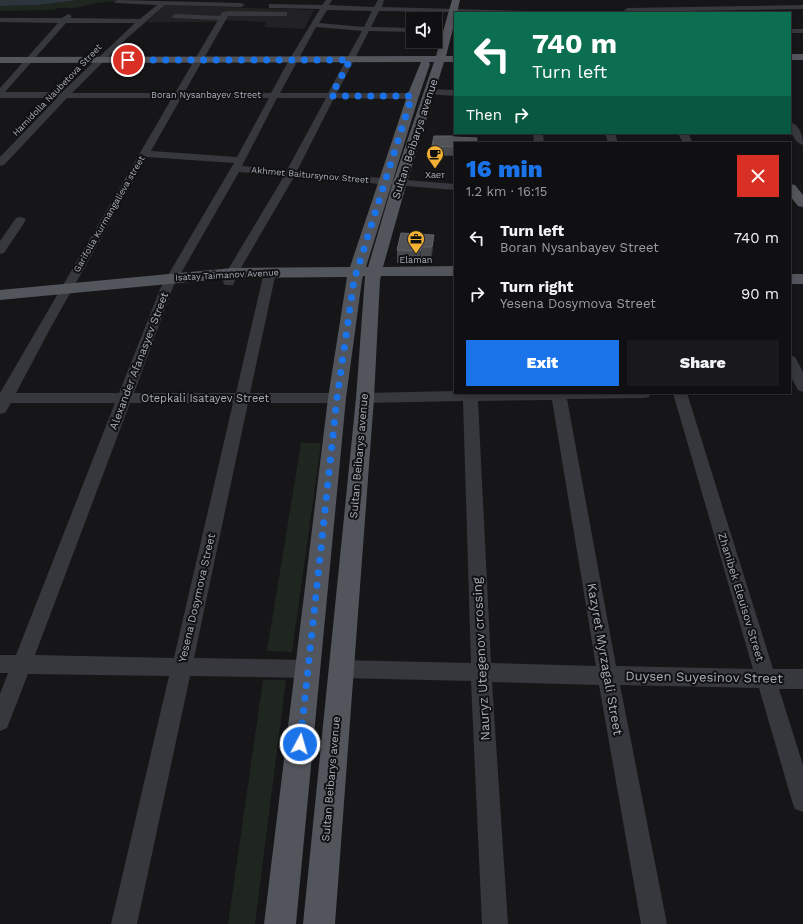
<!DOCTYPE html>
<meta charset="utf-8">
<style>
:root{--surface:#101012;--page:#19191b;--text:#f1f3f6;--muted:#9c9d9f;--line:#303032;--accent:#1a73e8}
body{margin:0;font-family:"Work Sans",sans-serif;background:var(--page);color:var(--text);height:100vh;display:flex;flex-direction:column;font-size:15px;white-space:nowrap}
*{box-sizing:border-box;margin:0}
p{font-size:13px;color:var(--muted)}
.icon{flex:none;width:22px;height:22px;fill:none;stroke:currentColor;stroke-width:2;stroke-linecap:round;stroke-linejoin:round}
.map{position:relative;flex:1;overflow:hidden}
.details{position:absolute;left:454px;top:142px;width:337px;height:252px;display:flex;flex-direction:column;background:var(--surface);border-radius:0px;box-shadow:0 2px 6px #0003,0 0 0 1px var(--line)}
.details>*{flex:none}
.banner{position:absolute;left:454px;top:12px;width:337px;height:122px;border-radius:0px;box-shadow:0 2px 6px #0003,0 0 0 1px var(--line);background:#0b6e4f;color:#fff;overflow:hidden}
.controls{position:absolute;left:406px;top:12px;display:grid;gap:8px}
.controls a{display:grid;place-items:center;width:36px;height:36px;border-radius:0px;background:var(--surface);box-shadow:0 2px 6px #0003,0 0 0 1px var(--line);font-size:20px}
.pin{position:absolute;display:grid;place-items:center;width:34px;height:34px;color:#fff;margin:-17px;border:2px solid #fff;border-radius:50%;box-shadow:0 1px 4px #0007}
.me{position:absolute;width:44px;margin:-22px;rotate:6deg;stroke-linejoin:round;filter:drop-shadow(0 0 3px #0008)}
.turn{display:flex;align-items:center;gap:14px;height:84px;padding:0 12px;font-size:18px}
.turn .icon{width:52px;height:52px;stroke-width:2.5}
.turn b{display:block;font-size:28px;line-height:34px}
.then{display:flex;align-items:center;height:38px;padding:0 12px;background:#0003;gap:8px;font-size:15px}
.round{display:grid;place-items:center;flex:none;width:42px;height:42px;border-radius:0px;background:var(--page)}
.summary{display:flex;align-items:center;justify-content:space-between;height:68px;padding:0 12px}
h1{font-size:24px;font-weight:800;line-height:30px;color:var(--accent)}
.primary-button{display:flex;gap:8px;margin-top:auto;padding:8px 12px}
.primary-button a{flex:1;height:46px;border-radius:0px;background:var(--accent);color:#fff;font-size:16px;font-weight:800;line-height:46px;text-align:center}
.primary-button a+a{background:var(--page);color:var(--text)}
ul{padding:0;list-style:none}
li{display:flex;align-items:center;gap:12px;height:56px;padding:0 12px}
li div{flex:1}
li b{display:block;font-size:15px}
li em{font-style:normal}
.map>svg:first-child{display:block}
.built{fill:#222225}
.green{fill:#1e261f}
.water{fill:#2c353c}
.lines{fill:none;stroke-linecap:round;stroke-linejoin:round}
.minor{fill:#37383d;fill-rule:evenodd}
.major{fill:#53555c;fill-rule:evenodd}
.wall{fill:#47494d}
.shaded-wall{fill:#2f3033}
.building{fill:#525359;stroke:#5f6168}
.route{stroke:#1a73e8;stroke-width:7;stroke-dasharray:0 12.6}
.labels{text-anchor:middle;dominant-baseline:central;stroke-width:4;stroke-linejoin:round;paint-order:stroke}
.far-street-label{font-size:9px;fill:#a8adb8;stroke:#111113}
.far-poi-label{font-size:9px;fill:#a8adb8;stroke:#111113}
.street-label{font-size:11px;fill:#a8adb8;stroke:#111113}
.near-street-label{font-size:13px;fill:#a8adb8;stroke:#111113}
</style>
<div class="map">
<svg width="803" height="924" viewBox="0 0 803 924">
<rect width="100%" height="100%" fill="#161618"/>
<!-- built -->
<path class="built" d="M165 5 314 10 304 29 264 27 266 22 221 20 218 22H147Z"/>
<!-- green -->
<path class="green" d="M79 0H127L97 3 74 8H57L54 10 0 11V6L38 5Z
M301 443H321L292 652 267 651Z
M263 680H286L255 924H228Z"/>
<!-- water -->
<path class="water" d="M0 0H79L38 5 0 6Z"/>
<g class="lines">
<!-- minor -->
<path class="minor" d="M118 0 241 3 245 5 241 7 165 5 125 40 72 93H175L218 20 173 18 172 16 176 14 220 16 222 12 230 11 287 12V16H228L184 93H271L289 60 320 9 272 8H269V4L322 5 326 0H332L329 5 374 7 378 0H384L382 7 530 11 534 13 379 11 371 27 413 28V32L369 31 337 93H413L417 96 413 99 334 98 297 171 455 184V190L294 177 238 273 233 285H225L223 282 226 273 284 176 239 172 173 287 134 393H236L264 272 266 269H274L276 272 250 393H337L342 394 344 398 342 402 337 403H248L194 658 309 660 316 662 319 669 316 676 309 678 190 676 137 924H111L169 676 28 674 7 728 0 731V694L8 673H0V655H16L115 403H11L5 413 0 414V393L172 98H67L4 165 0 166V157L57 98H0V88L58 23 0 22V18H62L68 14 72 16 70 18 140 19 157 5 116 3 114 2ZM327 10 372 11 364 27 319 23ZM66 23H135L62 92H5ZM316 27 362 31 328 93H280ZM181 98H269L237 157 151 151ZM277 98H326L287 170 242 166ZM147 157 234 163 161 287 119 393H16L51 327ZM130 403H233L174 658 35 655Z
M803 5V9L628 12 624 10 628 8Z
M435 28H439V32H435Z
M790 29H803V33H790Z
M429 89 455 90V96L426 94 425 92Z
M790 122C800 125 803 136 803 145 794 143 790 131 790 122Z
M533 133H543L544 143H534Z
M605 133H615L618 143H608Z
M678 133H688L693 143H683Z
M20 217 24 218 26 220 4 253 0 254V241L16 218Z
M790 355 795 357 803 372V392L798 390 790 375Z
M455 391V393H651L649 397 644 398 567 399 616 666 753 669 673 393H687L773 669H803V689H779L803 765V812L795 809 792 801 759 688 620 685 667 924H641L599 685 492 682 508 924H482L471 681 340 678 333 676 330 669 333 662 340 660 471 663 463 401 365 403 360 402 358 398 360 394 365 393ZM552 400 596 666 491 663 478 401Z"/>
<!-- major -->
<path class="major" d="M452 0H460L457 13H455V21L446 56H455V62H444L407 182 383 267 455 266V276H381L380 280 374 398 335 924H303L356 398 365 276H363L362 280 346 398 296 924H264L328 398 347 277 232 278 0 300V290L232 268 350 267 407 96 421 62 0 63V57L436 56ZM429 62H434L393 182 368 267H366L419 96 430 64Z
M790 54H803V60H790Z
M790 184 795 185 803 195V207L798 206 790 196Z
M790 274H803V284H790Z"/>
</g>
<!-- wall -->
<path class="wall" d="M453 137 455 143V156L432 155V146Z
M401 233 433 248 431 260H421L420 264 397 263V250Z"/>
<!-- shaded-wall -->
<path class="shaded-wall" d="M434 235 433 248 431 260 432 247Z
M421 247V260L420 264V251Z"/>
<!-- building -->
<path class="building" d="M434 136H453V137L477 138 476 143H455V147L432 146Z
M401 233 434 235 432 247H421L420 251 397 250Z"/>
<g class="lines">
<!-- route -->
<path class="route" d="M128 60H350L331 96H412L354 280 337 398 300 744"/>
</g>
<!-- icons -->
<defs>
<g id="cafe-pin" transform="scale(0.9)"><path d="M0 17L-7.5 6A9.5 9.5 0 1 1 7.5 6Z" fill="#f2b134" stroke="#111113"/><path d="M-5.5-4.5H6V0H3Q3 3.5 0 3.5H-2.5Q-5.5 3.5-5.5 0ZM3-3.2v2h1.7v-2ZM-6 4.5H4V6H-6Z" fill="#111"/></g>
<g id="office-pin" transform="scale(0.9)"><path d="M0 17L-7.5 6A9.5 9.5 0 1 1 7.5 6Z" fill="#f2b134" stroke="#111113"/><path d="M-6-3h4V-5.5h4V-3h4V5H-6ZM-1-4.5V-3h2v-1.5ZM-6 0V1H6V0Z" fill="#111"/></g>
</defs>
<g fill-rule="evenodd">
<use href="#cafe-pin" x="435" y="154"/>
<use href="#office-pin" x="416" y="239"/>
</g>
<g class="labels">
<!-- far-street labels -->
<g class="far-street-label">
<text transform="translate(57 90) rotate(-46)">Hamidolla Naubetova Street</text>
<text x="206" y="95">Boran Nysanbayev Street</text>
<text transform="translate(310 175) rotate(5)">Akhmet Baitursynov Street</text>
<text transform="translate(109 214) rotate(-60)">Garifolla Kurmangalieva street</text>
<text transform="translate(227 275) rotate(-3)">Isatay Taimanov Avenue</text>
</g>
<!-- far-poi labels -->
<g class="far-poi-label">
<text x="435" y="175">Хает</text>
<text x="416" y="260">Elaman</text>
</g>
<!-- street labels -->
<g class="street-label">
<text transform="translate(415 139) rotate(-72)">Sultan Beibarys avenue</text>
<text transform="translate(139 361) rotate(-69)">Alexander Afanasyev Street</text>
<text x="205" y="398">Otepkali Isatayev Street</text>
<text transform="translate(359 456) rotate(-85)">Sultan Beibarys avenue</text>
<text transform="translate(741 597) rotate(73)">Zhanibek Eleuisov Street</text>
<text transform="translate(197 598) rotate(-77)">Yesena Dosymova Street</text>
<text transform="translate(331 779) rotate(-85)">Sultan Beibarys avenue</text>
</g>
<!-- near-street labels -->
<g class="near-street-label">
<text transform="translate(481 659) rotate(-93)">Nauryz Utegenov crossing</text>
<text transform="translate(605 659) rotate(80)">Kazyret Myrzagali Street</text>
<text transform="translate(704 677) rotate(1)">Duysen Suyesinov Street</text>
</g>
</g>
</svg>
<div class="controls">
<a><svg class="icon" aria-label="sound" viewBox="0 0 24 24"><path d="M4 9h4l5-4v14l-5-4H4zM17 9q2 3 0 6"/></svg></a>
</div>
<div class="pin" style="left:128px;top:60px;background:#d93025"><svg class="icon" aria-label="arrive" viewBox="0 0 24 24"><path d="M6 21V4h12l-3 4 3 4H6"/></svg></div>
<svg class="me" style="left:300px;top:744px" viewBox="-20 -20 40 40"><circle r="17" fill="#1a73e8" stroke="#fff" stroke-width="3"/><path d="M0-11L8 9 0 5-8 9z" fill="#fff"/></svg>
<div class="banner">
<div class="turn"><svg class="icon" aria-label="left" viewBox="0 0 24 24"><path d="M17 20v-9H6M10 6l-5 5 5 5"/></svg><div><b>740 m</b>Turn left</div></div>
<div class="then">Then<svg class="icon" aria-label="right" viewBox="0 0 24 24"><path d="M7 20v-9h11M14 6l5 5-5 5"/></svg></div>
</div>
<section class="details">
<div class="summary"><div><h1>16 min</h1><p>1.2 km · 16:15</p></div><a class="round" style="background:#d93025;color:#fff"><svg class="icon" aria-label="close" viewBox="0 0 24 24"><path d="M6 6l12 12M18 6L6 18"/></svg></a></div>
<ul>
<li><svg class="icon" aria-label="left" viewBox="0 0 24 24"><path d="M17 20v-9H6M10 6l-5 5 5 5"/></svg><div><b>Turn left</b><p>Boran Nysanbayev Street</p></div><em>740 m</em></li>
<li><svg class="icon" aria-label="right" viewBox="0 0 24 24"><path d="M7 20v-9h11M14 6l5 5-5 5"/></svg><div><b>Turn right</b><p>Yesena Dosymova Street</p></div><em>90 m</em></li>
</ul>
<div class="primary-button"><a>Exit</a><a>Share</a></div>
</section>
</div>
